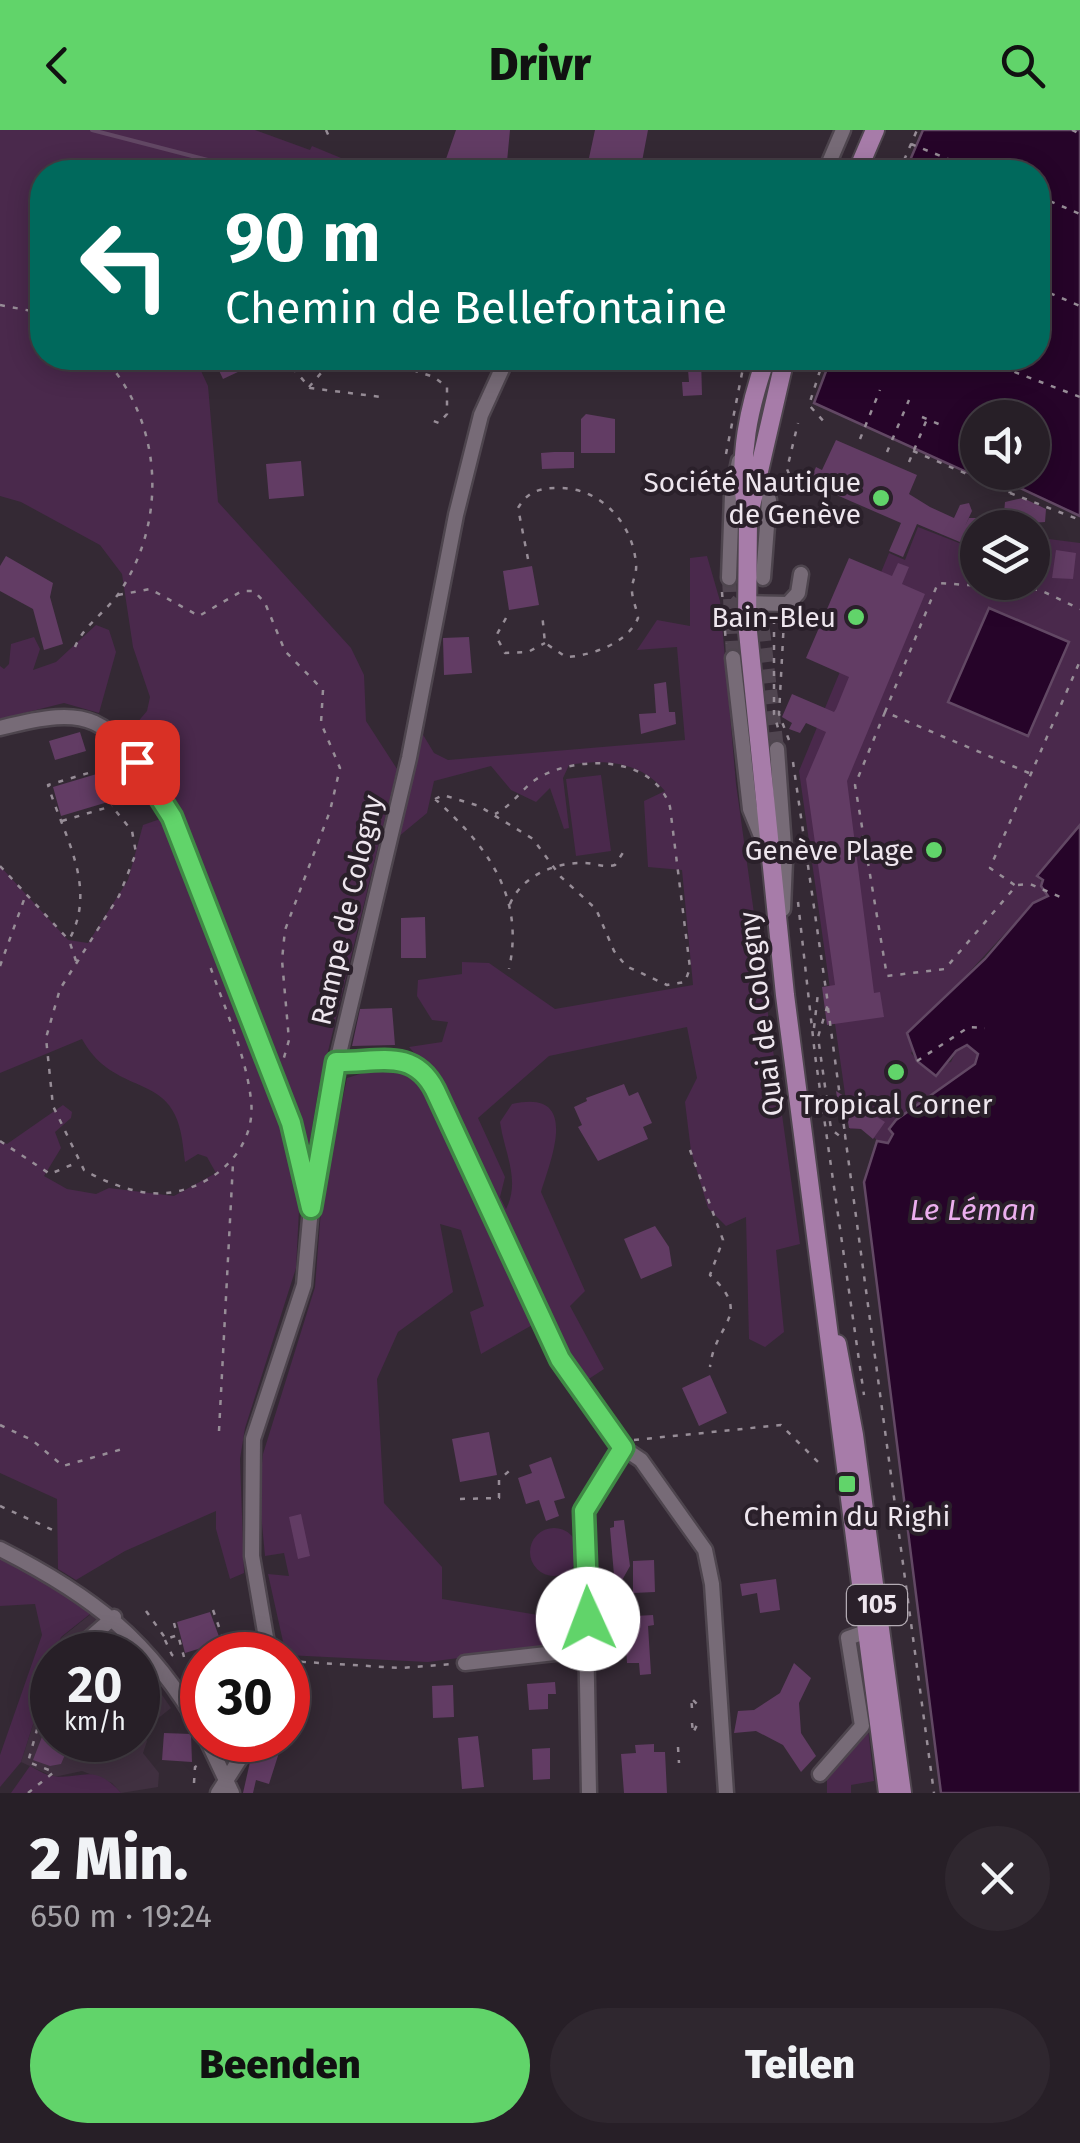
<!DOCTYPE html>
<html lang="de">
<meta charset="utf-8">
<style>
:root{--surface:#271f27;--page:#2f272f;--text:#f1f3f6;--muted:#a4a2a7;--line:#433d44;--accent:#61d46a}
body{margin:0;font-family:"Fira Sans",sans-serif;background:var(--page);color:var(--text);height:100vh;display:flex;flex-direction:column;font-size:38px;white-space:nowrap}
*{box-sizing:border-box;margin:0}
p{font-size:32px;color:var(--muted)}
.icon{flex:none;width:55px;height:55px;fill:none;stroke:currentColor;stroke-width:2;stroke-linecap:round;stroke-linejoin:round}
.map{position:relative;height:1663px;overflow:hidden}
.side{display:flex;flex-direction:column;background:var(--surface);flex:1}
.side>*{flex:none}
.guide{position:absolute;left:30px;top:30px;width:1020px;height:210px;border-radius:40px;box-shadow:0 5px 25px #0003,0 0 0 2px var(--line);background:#00695c;color:#fff;overflow:hidden}
.buttons{position:absolute;left:960px;top:270px;display:grid;gap:20px}
.buttons a{display:grid;place-items:center;width:90px;height:90px;border-radius:50%;background:var(--surface);box-shadow:0 5px 25px #0003,0 0 0 2px var(--line);font-size:50px}
.speed{position:absolute;left:30px;top:1502px;display:flex;gap:20px;font-size:50px;font-weight:700;text-align:center}
.speed>*{display:grid;place-content:center;width:130px;height:130px;border-radius:50%;background:var(--surface);box-shadow:0 5px 25px #0003,0 0 0 2px var(--line);line-height:1}
.speed small{font-size:25px;font-weight:400}
.speed .limit{border:15px solid #d22;background:#fff;color:#111}
.pin{position:absolute;display:grid;place-items:center;width:85px;height:85px;color:#fff;margin:-42px;border-radius:20px;box-shadow:0 5px 15px #0006}
.me{position:absolute;width:110px;margin:-55px;rotate:358deg;stroke-linejoin:round;filter:drop-shadow(0 0 8px #0008)}
.turn{display:flex;align-items:center;gap:35px;height:210px;padding:0 30px;font-size:45px}
.turn .icon{width:130px;height:130px;stroke-width:2.5}
.turn b{display:block;font-size:70px;line-height:85px}
.round{display:grid;place-items:center;flex:none;width:105px;height:105px;border-radius:52px;background:var(--page)}
.headline{display:flex;align-items:center;justify-content:space-between;height:170px;padding:0 30px}
h1{font-size:60px;font-weight:800;line-height:75px}
.cta{display:flex;gap:20px;margin-top:auto;padding:20px 30px}
.cta a{flex:1;height:115px;border-radius:60px;background:var(--accent);color:#111;font-size:40px;font-weight:800;line-height:115px;text-align:center}
.cta a+a{background:var(--page);color:var(--text)}
header{display:flex;justify-content:space-between;align-items:center;height:130px;padding:0 30px;background:var(--accent);color:#111;font-size:45px;font-weight:800}
.map>svg:first-child{display:block}
.built{fill:#403040}
.green{fill:#4a294c}
.water{fill:#260429;stroke:#624864;stroke-width:2.5;fill-rule:evenodd}
.lines{fill:none;stroke-linecap:round;stroke-linejoin:round}
.stream{stroke:#624864;stroke-width:4}
.building{fill:#623c64}
.minor-tunnel{stroke:#504550;stroke-width:14;stroke-dasharray:14 7;stroke-linecap:butt}
.minor-casing{stroke:#4e454e;stroke-width:19}
.major-casing{stroke:#4e454e;stroke-width:22}
.path{stroke:#978d97;stroke-width:2.5;stroke-dasharray:5 8;stroke-linecap:butt}
.minor{stroke:#776b77;stroke-width:14}
.major{stroke:#a77ca9;stroke-width:18}
.route-casing{stroke:#3f8a45;stroke-width:25}
.route{stroke:#61d46a;stroke-width:18}
.poi-dot{fill:#61d46a;stroke:#2a202a;stroke-width:4}
.labels{text-anchor:middle;dominant-baseline:central;stroke-width:8;stroke-linejoin:round;paint-order:stroke}
.shield{fill:#2a202a;stroke:#b3abb3;stroke-width:2.5}
.shield-label{font-size:25px;font-weight:bold;fill:#eee6ee}
.poi-label{font-size:28px;fill:#eee6ee;stroke:#2a202a;text-anchor:end}
.street-label{font-size:28px;fill:#eee6ee;stroke:#2a202a}
.water-label{font-size:30px;font-style:italic;fill:#ebaeee;stroke:#2a202a}
</style>
<header><svg class="icon" aria-label="back" viewBox="0 0 24 24"><path d="M15 5l-7 7 7 7"/></svg>Drivr<svg class="icon" aria-label="search" viewBox="0 0 24 24"><circle cx="10" cy="10" r="6"/><path d="M15 15l6 6"/></svg></header>
<div class="map">
<svg width="1080" height="1663" viewBox="0 0 1080 1663">
<rect width="100%" height="100%" fill="#342934"/>
<!-- built -->
<path class="built" d="M91 1484 112 1502 133 1525H56L61 1508Z
M138 1530 171 1578 141 1602 147 1611 143 1623 159 1643 158 1657 121 1663 112 1653 82 1641 54 1647 21 1632 52 1535V1610H138Z"/>
<!-- green -->
<path class="green" d="M0 0H255L310 20 312 16 375 42H42V228H195L208 256 218 372 351 518 364 545 366 591 397 639 318 962 306 1034 277 939 177 678 164 652 125 607 147 581 150 567 133 517 122 444 100 415 21 372 0 366Z
M918 397 977 420 978 452H1032L1033 407 1080 413V695L1038 746 1048 766 1033 773 948 865 911 923 924 938 951 932 956 921 967 914 978 924 975 934 896 990 888 1013 882 1014 862 998 850 999 799 641 889 423 905 430Z
M707 426 720 471 736 654 800 1114 776 1120 784 1202 765 1217 749 1209 746 1087 726 1096 708 1078 691 1021 685 972 697 948 687 897 549 926 478 988 505 1047 500 1067 506 1079C521 1050 504 1022 500 992L512 974C581 958 551 1029 541 1062L585 1161 570 1176 604 1239 584 1252 565 1226 434 945 409 917 442 912 448 892 432 890 417 866 418 850 462 844V832L489 833 555 879 693 855 682 740 648 737 644 671 665 661C639 631 606 629 569 635L563 648 569 698 564 699 550 658 536 672 511 660 491 636 434 651 427 683 398 707 422 603 434 623 448 630 685 610 677 517 637 520 657 490 690 496V428Z
M96 495 109 500 116 522 99 583 64 573 0 589V536L4 539 9 534 11 514 34 507 40 519 33 540 56 532Z
M601 645 611 721 576 726 566 649Z
M163 688 265 944 300 1060 296 1138 245 1298 240 1329 244 1443 230 1449 216 1399V1381L125 1421 76 1450 58 1439 57 1369 0 1343V1011L7 1014 63 975 72 982 71 988 55 1002 61 1018 44 1046 67 1059 96 1064 109 1058 174 1066 216 1043 207 1027 198 1024 185 1032C183 1017 182 999 175 985 158 947 110 960 82 909L0 943V736L68 810 88 813 128 750 143 695Z
M386 936 410 941 423 953 534 1194 481 1224 470 1182 484 1176 461 1100 440 1094 453 1162 398 1202 377 1249 384 1373 442 1437V1469L574 1491 559 1515 428 1532 286 1525 268 1444 289 1446 284 1423 265 1426 259 1362 263 1324 315 1157 322 1067 347 948Z
M530 1422a24 24 0 1 1 48 0a24 24 0 1 1-48 0Z
M0 1429 65 1462 90 1484 61 1507 21 1632 0 1657V1625L42 1505 35 1474 0 1476Z
M868 1599 874 1651 851 1655V1663H827V1647Z
M30 1636C36 1639 45 1645 53 1646 80 1651 93 1631 121 1663H11Z"/>
<!-- water -->
<path class="water" d="M923 0H1080V386L1016 356 1006 360 814 273 831 228H1038V42H905ZM978 288H1032V342H978Z
M989 478 1069 512 1028 606 948 572Z
M1080 695V1663H941L864 1052 877 1011 888 1013 893 1004 889 999 896 990 975 934 978 924 967 915 956 921 936 946 917 931 907 903 985 829 1033 773 1048 766 1041 756 1043 750 1037 746Z"/>
<g class="lines">
<!-- stream -->
<path class="stream" d="M92 0 254 42"/>
</g>
<!-- building -->
<path class="building" d="M456 0H510L506 42H451L453 30 446 29Z
M595 0H648L640 42H586Z
M213 228H268L223 249Z
M687 228H701L702 265 683 266 682 252H689Z
M586 284 615 289V323H581V289Z
M836 310 917 345 909 364 930 377 954 388 960 375 969 373 972 381 965 396 969 388H978V439L966 435 967 415 917 394 903 427 889 421 901 393 809 353 816 337 822 340Z
M554 322H574V338L542 339 541 323Z
M301 331 304 366 269 369 266 334Z
M1023 368 1046 379 1045 392 1003 395 1005 372Z
M1056 420 1076 423 1073 449 1052 448Z
M6 426 53 453 50 467 63 514 44 520 33 479 0 461V436Z
M849 428 892 446 898 433 909 437 902 454 925 464 847 651 874 863 880 862 884 887 827 895 822 857 835 855 806 649 826 602 806 593 800 603 789 599 792 593 782 587 792 564 834 582 836 579 849 547 806 528Z
M532 436 539 475 509 480 503 441Z
M469 507 472 543 444 545 443 508Z
M666 552 669 582H675L676 594 641 604 639 584 656 583 654 554Z
M80 602 86 621 55 630 49 611Z
M100 643 108 672 61 686 53 657Z
M425 787 426 828H401V788Z
M392 878 395 915 352 916 360 879Z
M624 954 629 966 638 962 652 993 643 997 648 1009 598 1031 578 997 582 995 574 977 587 971 586 968Z
M836 961 885 992 873 1009 861 999 849 998 848 992 841 993Z
M655 1096 669 1117 672 1136 641 1149 624 1109Z
M710 1245 727 1283 699 1296 682 1258Z
M489 1302 497 1345 460 1352 452 1309Z
M551 1327 565 1368 554 1371 559 1386 546 1391 539 1370 526 1374 518 1348 532 1343 529 1335Z
M301 1384 310 1426 298 1429 289 1387Z
M624 1390 630 1436 611 1470H602L601 1458 615 1457 610 1398 614 1397V1391Z
M654 1430 655 1462 633 1463V1431Z
M776 1449 780 1480 760 1483 757 1463 742 1466 740 1454Z
M210 1482 221 1512 185 1523 177 1492Z
M653 1485 654 1495 648 1496 651 1544 640 1545 639 1533H627L625 1499 636 1498 635 1486Z
M794 1533 811 1548 799 1573 801 1603 816 1626 801 1642 783 1615 756 1601 734 1603 738 1581 754 1580 780 1563Z
M555 1552 556 1564H548V1579L529 1580 527 1554Z
M453 1555 454 1587 433 1588 432 1556Z
M52 1581V1610H80L67 1620 61 1634 50 1636 33 1630Z
M164 1603 191 1604 192 1632 162 1630Z
M478 1606 484 1657 462 1659 458 1608Z
M262 1610H283L269 1654 256 1650 253 1663H243L250 1632Z
M654 1614V1622H665L667 1663H624L621 1624 636 1623 635 1615Z
M550 1618V1649L533 1650 532 1619Z"/>
<g class="lines">
<!-- minor-tunnel -->
<path class="minor-tunnel" d="M729 448 733 528
M729 471 763 500 777 619"/>
<!-- minor casing -->
<g class="minor-casing">
<path id="minor" d="M825 42 843 0
M759 342 769 370 763 448
M729 448 732 365 739 331
M746 473 788 474 798 463 801 444
M733 528 750 679 766 718
M0 598C93 574 105 586 161 664L291 993 309 1070
M777 619 785 731 783 779
M337 932 405 930 426 945 566 1240 623 1318 641 1330 705 1420 712 1454 726 1663
M0 1419C91 1465 151 1510 202 1602
M70 1525 114 1487
M269 1525 252 1426 253 1309 304 1155 311 1078 337 932 409 628 456 385 481 285 507 228
M465 1533 564 1522 587 1490
M48 1566 52 1557
M207 1610 232 1663
M820 1644 862 1596 848 1508 868 1501
M218 1663 252 1610
M589 1663 584 1388 590 1368 623 1318"/>
</g>
<!-- major casing -->
<g class="major-casing">
<path id="major" d="M857 42 875 0
M785 228 748 389 747 492 785 865 888 1663
M746 379C738 326 749 277 766 228
M837 1214 854 1305 902 1663"/>
</g>
<!-- path -->
<path class="path" d="M326 0 331 11
M1072 0 1080 4
M911 14 980 42
M899 42 917 0
M1038 66 1080 84
M1038 158 1080 176
M0 175 42 183
M284 228 310 258 381 267
M376 228 434 247 447 257V284L439 293 431 290
M824 228 809 275 826 294
M978 228 1080 267
M309 257 334 228
M922 287 941 295
M860 309 880 260
M913 321 1009 362 1016 356
M887 322 909 270
M726 324 745 228
M909 332 927 289
M794 356 787 339 798 293
M1010 363 1080 390
M528 429 518 378C528 361 540 358 558 358 600 357 633 393 636 434 637 443 633 449 632 457 631 467 637 479 638 488 628 513 591 526 566 527L545 513 542 483
M722 462 726 514
M118 465 150 459 199 486 242 461H254L265 473 285 521 323 560 321 593 340 638 330 681 285 800 282 830 289 910 283 931
M506 488 496 506 505 523 528 522 545 513
M774 489V584L780 605
M784 490 779 584 789 610
M75 517C84 495 106 482 119 463 168 391 163 293 104 228
M885 582 855 655 887 846 945 839 1016 756 990 738 1080 531
M110 620 103 635 115 680 132 701 136 723 119 766 60 859 46 908 53 976 84 1040C107 1053 139 1066 166 1063 212 1059 257 1020 251 970 246 925 225 879 210 836
M793 632 828 874 818 907 831 999 842 1008 845 1005 934 1663
M1029 643 885 582 938 453 1040 460 1080 479
M435 669 443 665 479 676 533 709 561 747 596 779 614 821 626 836 667 855 685 852 690 838 670 677C654 625 577 625 538 648 522 658 512 676 495 684
M435 669C487 716 525 766 509 839
M62 691 112 676
M0 736 68 809
M1018 755 1030 754 1065 769
M798 772 815 925 864 1265
M510 774C521 747 554 732 584 733 595 733 603 738 615 735L624 721
M76 831 69 810C98 757 64 707 48 655L102 639
M0 836 25 767
M828 878 845 1004
M814 898 818 863
M917 931 969 897 985 898
M0 1011 50 1044 76 1033
M690 1020 723 1110 710 1145C754 1186 715 1192 710 1237
M0 1295 32 1310 63 1336 126 1318
M219 1301 233 1033
M634 1310 781 1295 823 1337
M460 1369 499 1368V1350L509 1341
M0 1376 55 1401
M213 1480 225 1514
M146 1481 166 1509 178 1505 184 1527
M174 1493 177 1504
M165 1510 172 1525 180 1530
M231 1513 248 1508 250 1525
M288 1531 400 1538 453 1534
M692 1578 691 1568 697 1574
M692 1593 693 1603 697 1595
M678 1617 679 1633
M194 1653 195 1637 200 1634
M28 1663 54 1642 28 1632 43 1578"/>
<!-- minor -->
<use href="#minor" class="minor"/>
<!-- major -->
<use href="#major" class="major"/>
</g>
<g class="lines">
<!-- route casing -->
<g class="route-casing">
<path id="route" d="M137 632 172 687 291 993 311 1078 336 932C377 933 413 917 435 960L560 1229 623 1318 584 1381 588 1489"/>
</g>
<!-- route -->
<use href="#route" class="route"/>
</g>
<!-- markers -->
<g class="poi-dot">
<circle cx="881" cy="368" r="10"/>
<circle cx="856" cy="487" r="10"/>
<circle cx="934" cy="720" r="10"/>
<circle cx="896" cy="942" r="10"/>
<rect x="837" y="1344" width="20" height="20" rx="5"/>
</g>
<g class="labels">
<!-- shield labels -->
<rect class="shield" x="847" y="1455" width="60" height="40" rx="8"/>
<g class="shield-label">
<text x="877" y="1475">105</text>
</g>
<!-- poi labels -->
<g class="poi-label">
<text x="861" y="352">Société Nautique<tspan x="861" dy="32">de Genève</tspan></text>
<text x="836" y="487">Bain-Bleu</text>
<text x="914" y="720">Genève Plage</text>
<text x="896" y="974" text-anchor="middle">Tropical Corner</text>
<text x="847" y="1386" text-anchor="middle">Chemin du Righi</text>
</g>
<!-- street labels -->
<g class="street-label">
<text transform="translate(347 780) rotate(-77)">Rampe de Cologny</text>
<text transform="translate(761 884) rotate(-97)">Quai de Cologny</text>
</g>
<!-- water labels -->
<g class="water-label">
<text x="973" y="1080">Le Léman</text>
</g>
</g>
</svg>
<div class="buttons">
<a><svg class="icon" aria-label="sound" viewBox="0 0 24 24"><path d="M4 9h4l5-4v14l-5-4H4zM17 9q2 3 0 6"/></svg></a>
<a><svg class="icon" aria-label="layers" viewBox="0 0 24 24"><path d="M12 4l9 5-9 5-9-5zM3 14l9 5 9-5"/></svg></a>
</div>
<div class="speed"><div>20<small>km/h</small></div><div class="limit">30</div></div>
<div class="pin" style="left:137px;top:632px;background:#d93025"><svg class="icon" aria-label="arrive" viewBox="0 0 24 24"><path d="M6 21V4h12l-3 4 3 4H6"/></svg></div>
<svg class="me" style="left:588px;top:1489px" viewBox="-20 -20 40 40"><circle r="19" fill="#fff"/><path d="M0-13L10 11 0 6-10 11z" fill="#61d46a"/></svg>
<div class="guide">
<div class="turn"><svg class="icon" aria-label="left" viewBox="0 0 24 24"><path d="M17 20v-9H6M10 6l-5 5 5 5"/></svg><div><b>90 m</b>Chemin de Bellefontaine</div></div>
</div>
</div>
<section class="side">
<div class="headline"><div><h1>2 Min.</h1><p>650 m · 19:24</p></div><a class="round"><svg class="icon" aria-label="close" viewBox="0 0 24 24"><path d="M6 6l12 12M18 6L6 18"/></svg></a></div>
<div class="cta"><a>Beenden</a><a>Teilen</a></div>
</section>
